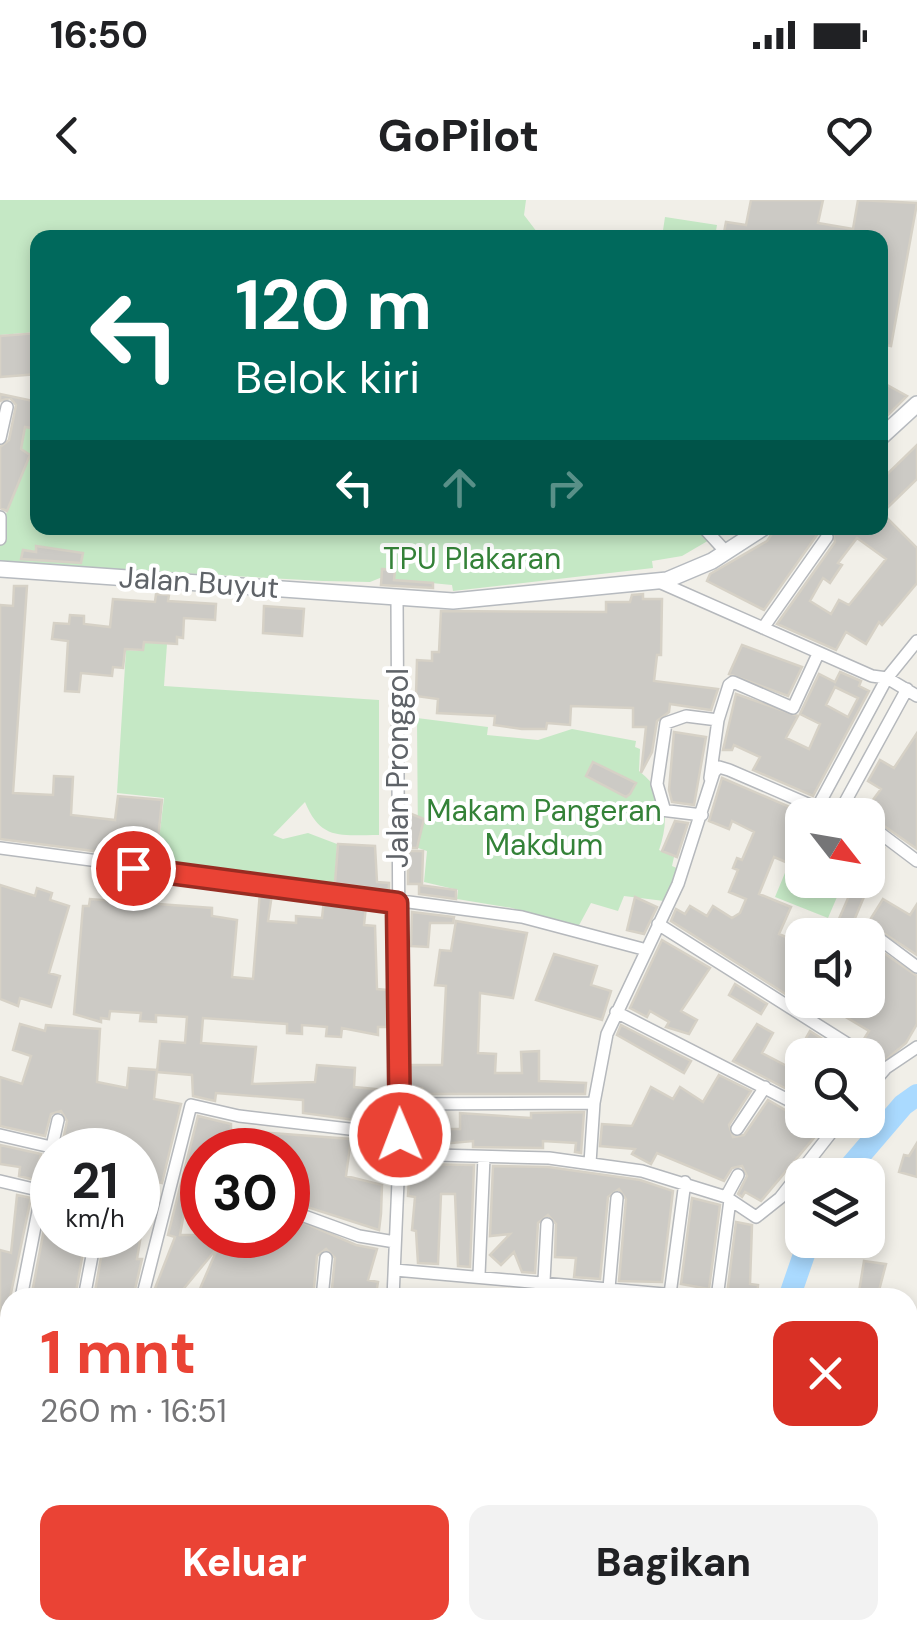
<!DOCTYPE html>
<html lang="id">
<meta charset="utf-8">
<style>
:root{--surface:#fff;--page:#f2f2f2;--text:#202124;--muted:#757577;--accent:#ea4335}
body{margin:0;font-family:"DM Sans",sans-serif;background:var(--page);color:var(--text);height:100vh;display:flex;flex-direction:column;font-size:38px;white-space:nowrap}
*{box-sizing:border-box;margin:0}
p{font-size:32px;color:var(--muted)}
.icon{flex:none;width:55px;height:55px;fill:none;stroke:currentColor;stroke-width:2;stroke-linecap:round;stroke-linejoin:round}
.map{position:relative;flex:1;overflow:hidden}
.panel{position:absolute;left:0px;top:1088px;width:918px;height:352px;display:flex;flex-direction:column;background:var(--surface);border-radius:30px 30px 0 0;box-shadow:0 5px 15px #0003}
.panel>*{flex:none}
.hud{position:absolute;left:30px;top:30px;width:858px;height:305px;border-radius:20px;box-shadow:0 5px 15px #0003;background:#00695c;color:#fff;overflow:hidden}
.needle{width:65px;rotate:121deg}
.fabs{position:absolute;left:785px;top:598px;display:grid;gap:20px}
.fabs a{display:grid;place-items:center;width:100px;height:100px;border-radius:20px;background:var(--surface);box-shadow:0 5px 15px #0003;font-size:50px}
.speed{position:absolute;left:30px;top:928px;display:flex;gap:20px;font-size:50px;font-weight:700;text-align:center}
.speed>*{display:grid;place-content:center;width:130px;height:130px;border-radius:50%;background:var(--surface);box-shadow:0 5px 15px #0003;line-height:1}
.speed small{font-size:25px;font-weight:400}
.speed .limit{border:15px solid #d22;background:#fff;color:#111}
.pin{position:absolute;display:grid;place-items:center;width:85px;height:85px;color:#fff;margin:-42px;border:5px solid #fff;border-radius:50%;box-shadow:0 2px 10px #0007}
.me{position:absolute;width:110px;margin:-55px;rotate:359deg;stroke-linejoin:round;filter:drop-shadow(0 0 8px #0008)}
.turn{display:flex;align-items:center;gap:35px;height:210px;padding:0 40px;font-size:45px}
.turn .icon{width:130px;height:130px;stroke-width:2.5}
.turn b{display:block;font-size:70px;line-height:85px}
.lanes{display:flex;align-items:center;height:95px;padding:0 40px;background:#0003;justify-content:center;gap:50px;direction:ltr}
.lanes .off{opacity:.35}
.round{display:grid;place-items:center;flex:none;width:105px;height:105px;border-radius:20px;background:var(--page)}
.overview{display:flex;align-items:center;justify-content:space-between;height:170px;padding:0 40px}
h1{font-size:60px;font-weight:800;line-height:75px;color:var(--accent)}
.primary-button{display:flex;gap:20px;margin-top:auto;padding:20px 40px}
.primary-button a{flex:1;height:115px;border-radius:20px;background:var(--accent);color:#fff;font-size:40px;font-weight:800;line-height:115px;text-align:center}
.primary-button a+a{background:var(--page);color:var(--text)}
.status{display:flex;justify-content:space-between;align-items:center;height:70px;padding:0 50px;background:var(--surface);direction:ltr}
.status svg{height:28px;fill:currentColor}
header{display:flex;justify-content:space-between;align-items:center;height:130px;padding:0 40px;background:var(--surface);font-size:45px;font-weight:800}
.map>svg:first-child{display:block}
.green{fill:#c5e8c5}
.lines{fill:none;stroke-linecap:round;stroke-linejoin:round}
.river{stroke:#aadaff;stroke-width:22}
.building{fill:#cccac5;stroke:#d6d1c6;stroke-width:2.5;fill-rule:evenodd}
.street-casing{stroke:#b5b8bc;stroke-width:14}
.secondary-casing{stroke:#b6babf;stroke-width:18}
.highway-casing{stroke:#f9ab00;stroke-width:22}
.street{stroke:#fff;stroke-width:11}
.secondary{stroke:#fff;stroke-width:15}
.highway{stroke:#fde293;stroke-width:20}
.route-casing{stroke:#982c22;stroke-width:25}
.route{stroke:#ea4335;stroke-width:18}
.labels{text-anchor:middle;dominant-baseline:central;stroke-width:8;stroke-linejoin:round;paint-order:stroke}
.park-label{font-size:30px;fill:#348238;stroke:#fff}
.street-label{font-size:30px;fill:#5f6368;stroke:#fff}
</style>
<div class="status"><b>16:50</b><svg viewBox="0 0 49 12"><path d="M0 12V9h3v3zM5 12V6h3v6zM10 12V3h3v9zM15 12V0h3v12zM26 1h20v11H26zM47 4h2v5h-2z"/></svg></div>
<header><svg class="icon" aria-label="back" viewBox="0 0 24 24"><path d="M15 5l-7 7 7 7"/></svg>GoPilot<svg class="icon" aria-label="heart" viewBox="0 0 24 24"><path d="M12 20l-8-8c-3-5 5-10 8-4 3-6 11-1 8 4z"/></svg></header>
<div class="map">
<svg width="917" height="1438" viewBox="0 0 917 1438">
<rect width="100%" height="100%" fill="#f1efe8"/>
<!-- green -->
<path class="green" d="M0 0H526L524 15 537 32 552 37 38 38 37 132 0 135Z
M665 17 717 25 715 37H662Z
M37 204 38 328H699L711 339 682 356 652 361 653 368 453 391 452 385 380 378 370 382 323 381 0 363V313L6 314 23 264H27L30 255 21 248 25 228H33Z
M145 432 157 433 156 443 167 444 164 486 379 500V635C341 635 321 641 305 602L273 635 283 639 308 633 337 644 334 690 156 663 164 598 117 593 126 450 143 451Z
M417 518 488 527 487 535 538 540 572 529 636 541 635 547 640 549 639 571C667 593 670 618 659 650L674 657 672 666 679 669 664 701 624 696 618 711 591 703 577 729 512 708 457 699 458 690 424 682 427 651 418 648Z
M787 668 802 675V680L840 690 828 718 775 697Z"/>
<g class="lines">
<!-- river -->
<path class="river" d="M843 975 903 905 917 895
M789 1098 809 1040
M772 1438V1430"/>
</g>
<!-- building -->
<path class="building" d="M751 0H823L818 23 853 29 858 0 917 3 891 146 880 144V38H723L726 22 746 25Z
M38 133V174L0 177V136Z
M880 181 907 196 880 223Z
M0 194 38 202V229L25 227 21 249 30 255 7 311 0 308V247L9 240 16 205 10 198 0 201Z
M917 245V279L882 313 917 348V383L882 425 879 422 866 444 846 432 836 450 777 424 835 342 832 329 819 332 764 410 707 381 710 374 767 341 776 328H880V281ZM857 338 886 359 849 405 839 400 831 414 810 401 823 378 830 383 842 365 838 363Z
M36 346 83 353 81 363 21 359 23 350 36 352Z
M382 369 395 370 394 380 433 383V388L381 385Z
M14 386H27L13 593 53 595 54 576 73 577 71 615 115 620 118 596 162 600 156 659 0 639V405L13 406Z
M156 394 169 395 168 401 216 404 215 420 184 418 183 438 177 437V444L144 442 143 450 125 449 123 468 113 467 112 476 81 473 79 492 65 491 68 441 52 439 54 423 69 424 70 415 84 416V424L110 427 113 399 155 402Z
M643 394V399H662L661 455H657L654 481 718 489 711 510 670 504 669 512 657 521 652 552 641 573 646 527H633V508L571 506 570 525 547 523 546 529H522L494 525 495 516 437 513 438 499 416 496 417 460 432 461V452H439L441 411 606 412V402H630L632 395Z
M264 406 304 409 302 436 263 433Z
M742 445 802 467 788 496 729 474Z
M840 472 861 481 859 486 869 491 813 596 753 570 760 557 734 545 732 550H723L736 494 798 516 786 538 809 549 820 524 800 514 819 474 835 482ZM835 487 858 498 848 517 826 505Z
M674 532 706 537 694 605 672 602 669 590Z
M917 533V649L864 612 881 589 868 581 880 560 894 568Z
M593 562 636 583 630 594 626 597 586 576Z
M722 578 806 614 802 615V669L774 657 759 694 791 707 779 734 802 744V795L798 802 671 721 676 709 685 714 690 706 707 716 713 706 732 718 740 713 746 699 729 692 738 670 733 668 737 658 742 660 754 632 732 621 729 629 709 621Z
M409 613 424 619 417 648H408Z
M675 621 688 623 677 657 662 651Z
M868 635 884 648 868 676Z
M338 644 375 646 377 682 389 683V690L335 683Z
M408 651H423L422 684H408Z
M830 680H871L848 735H832L852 689Z
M0 685 35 696 37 688 52 693 50 700 69 706 49 773 60 776 51 807 20 798 18 806 0 799Z
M419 685 456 690V699L419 694Z
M260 692 272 694 268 721 296 723V716L322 718 324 700 366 706 364 725 375 726 377 789 387 790V827H378V835L342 828 341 837 326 836 327 827 302 825V834L287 833V824L203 818 201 843 256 847 252 884 315 882 317 865 355 868 354 887 385 890V903H371L370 922 303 913V900L216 893 215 901 193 896 192 875 157 872 160 841 185 843 187 817 156 815V822L140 821 141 813 110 811 109 819 101 818V822L74 814 83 706H89L90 699 212 708V716L237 720 232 777 253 779Z
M635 697 657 707 644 734 627 730Z
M883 699 910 715 917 704V755L868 723Z
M412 712 454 717 453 723H430L428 747 411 746Z
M456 721 527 733 513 798 480 793 478 853 496 854 495 873H522L521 852 539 851V881L586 883 585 894H423L422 888 409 889V865H442L446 786 435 785 440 750 451 751Z
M662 740 710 768 681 811 697 820 689 834 666 827 669 822 650 811 647 817 630 808Z
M868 742 917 776V824L906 843 868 875V864L874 854 862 842 869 831 839 813 847 800H868Z
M554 754 597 766 591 785 611 791 602 820 536 800Z
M735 784 767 804 761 814 729 795Z
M20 824 45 831 46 825 100 829 97 882 127 888 129 868 157 870 154 899 181 904 162 983 138 978V950H61L67 921 61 911 51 914 45 936 0 926V877L22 884 31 856 13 850Z
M757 824 773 833 762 853 802 874V897L733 861Z
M621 825 691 861 684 873 617 835Z
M810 831 847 855H808L811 850 802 845Z
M719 875 751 891 729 925 733 937 744 935 768 900 802 920H829L761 1001 745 992 742 997 738 994 747 976 742 966 732 968 724 981 657 953 651 964 632 954 635 949 600 946 602 924 632 926 651 887 673 899 680 887 703 902Z
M584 912 581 953 575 952 576 943 543 941V948L473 947V941L431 945V929H460V913L531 918V913Z
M198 916 231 924V930L351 939 346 976 382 985 381 1014 379 1030 298 1004 288 1009V950H202V970L195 990 202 992V1011L185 1007 180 1035H288V1016L356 1045 377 1049 368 1080 378 1082 376 1094 346 1090 345 1098H331L335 1058 326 1049 317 1056 313 1098H196L218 1047 176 1098 152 1096 175 1037 168 1035Z
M917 943V977L899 972 904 955 909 956Z
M0 945 41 954 35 980 19 976 20 967 0 964Z
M410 964 474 965 470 1067 458 1066 455 994H441L438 1064 418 1063 416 1031 412 1030 415 997 408 996Z
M493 966 548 967 640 980 673 991 662 1082 619 1081 626 999 619 989 608 997 600 1079 574 1077 576 1058 555 1057 556 1024 548 1015 538 1023 535 1073 522 1072 514 1052 501 1065 490 1055 510 1034 490 1036Z
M52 987V1035H86L75 1098H31Z
M17 995 31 998 10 1098V1123L0 1124V1050L11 1053Z
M692 998 720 1005 709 1089 681 1084Z
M736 1022 752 1025 750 1084 758 1085 757 1097 727 1095Z
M105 1035H141L137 1059H142L133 1098 94 1097Z
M864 1061 886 1064 877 1098H858Z
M10 1141V1262L0 1261V1142Z
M0 1289H10V1385H0Z"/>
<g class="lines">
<!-- street casing -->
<g class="street-casing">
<path id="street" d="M0 238 7 207
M0 317V339
M704 328 726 352
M659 382 872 476 887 478 917 441
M763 428 827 337
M710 578 718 520 729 485 733 482 793 508 818 454
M664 608 657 584 666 523 686 516 718 520
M661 610 702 615
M855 615 844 604 907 489
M868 624 917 661
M0 648 522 717 643 749
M658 724 865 855
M870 732 917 767
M616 812 802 907
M868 889 886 868 917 847
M399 904 594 903 607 834 678 684 714 572 719 567 729 570 817 608 887 478 917 496
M737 929 765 887
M0 935 51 947
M399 954 549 958 642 971 726 997 756 1017 780 998 841 920
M590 963 594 903
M0 981 42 991 58 920
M726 997 738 975
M296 1013 359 1036 395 1042
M395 1070 709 1098
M479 1075 484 957
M544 1081 547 1024
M609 1088 617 998
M670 1094 685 982
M21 1098 42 991
M84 1098 96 1035
M142 1098 191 905 239 916 400 935
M322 1098 326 1058
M393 1098 400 935 397 399
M717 1098 730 1000
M0 1133 10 1132
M908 1307 917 1301
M908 1382 917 1383
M373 1438 374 1430
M483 1438 485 1430
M680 1438 681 1430
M816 1438 817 1430"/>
</g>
<!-- secondary casing -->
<g class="secondary-casing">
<path id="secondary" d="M880 238 917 204
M0 369 453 401 667 380 712 361 763 328"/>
</g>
<!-- highway casing -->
<g class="highway-casing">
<path id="highway" d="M0 1437 183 1433 296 1438"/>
</g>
<!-- street -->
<use href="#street" class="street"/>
<!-- secondary -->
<use href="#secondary" class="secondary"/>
<!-- highway -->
<use href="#highway" class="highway"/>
</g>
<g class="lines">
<!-- route casing -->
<g class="route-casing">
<path id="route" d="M133 668 397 703 400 935"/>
</g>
<!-- route -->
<use href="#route" class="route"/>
</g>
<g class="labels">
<!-- park labels -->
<g class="park-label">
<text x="472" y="358">TPU Plakaran</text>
<text x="544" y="610">Makam Pangeran<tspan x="544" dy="34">Makdum</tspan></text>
</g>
<!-- street labels -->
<g class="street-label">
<text transform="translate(199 382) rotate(4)">Jalan Buyut</text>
<text transform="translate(397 568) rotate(-90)">Jalan Pronggol</text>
</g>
</g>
</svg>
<div class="fabs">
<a><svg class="needle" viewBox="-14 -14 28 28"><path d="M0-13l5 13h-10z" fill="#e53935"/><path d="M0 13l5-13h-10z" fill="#757577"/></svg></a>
<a><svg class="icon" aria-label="sound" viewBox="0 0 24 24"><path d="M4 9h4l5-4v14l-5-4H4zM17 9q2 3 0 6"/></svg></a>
<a><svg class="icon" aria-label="search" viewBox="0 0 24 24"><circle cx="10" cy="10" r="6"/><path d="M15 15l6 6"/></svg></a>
<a><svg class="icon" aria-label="layers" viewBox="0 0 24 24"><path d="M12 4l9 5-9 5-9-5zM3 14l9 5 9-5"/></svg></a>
</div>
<div class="speed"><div>21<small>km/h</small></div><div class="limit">30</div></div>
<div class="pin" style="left:133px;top:668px;background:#d93025"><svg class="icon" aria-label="arrive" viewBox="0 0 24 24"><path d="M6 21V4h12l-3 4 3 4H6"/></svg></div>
<svg class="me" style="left:400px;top:935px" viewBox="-20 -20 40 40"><circle r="17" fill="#ea4335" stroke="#fff" stroke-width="3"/><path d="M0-11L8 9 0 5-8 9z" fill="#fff"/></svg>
<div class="hud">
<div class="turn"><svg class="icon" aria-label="left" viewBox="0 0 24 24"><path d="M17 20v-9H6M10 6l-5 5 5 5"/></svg><div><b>120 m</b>Belok kiri</div></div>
<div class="lanes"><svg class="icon" aria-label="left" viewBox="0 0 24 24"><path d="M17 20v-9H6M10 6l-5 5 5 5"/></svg><svg class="icon off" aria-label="ahead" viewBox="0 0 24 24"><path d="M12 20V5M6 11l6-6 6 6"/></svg><svg class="icon off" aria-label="right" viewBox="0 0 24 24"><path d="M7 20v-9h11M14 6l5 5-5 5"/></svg></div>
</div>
<section class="panel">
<div class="overview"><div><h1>1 mnt</h1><p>260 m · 16:51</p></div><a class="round" style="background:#d93025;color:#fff"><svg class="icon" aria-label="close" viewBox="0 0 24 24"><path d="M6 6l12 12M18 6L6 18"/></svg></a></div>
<div class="primary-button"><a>Keluar</a><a>Bagikan</a></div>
</section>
</div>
